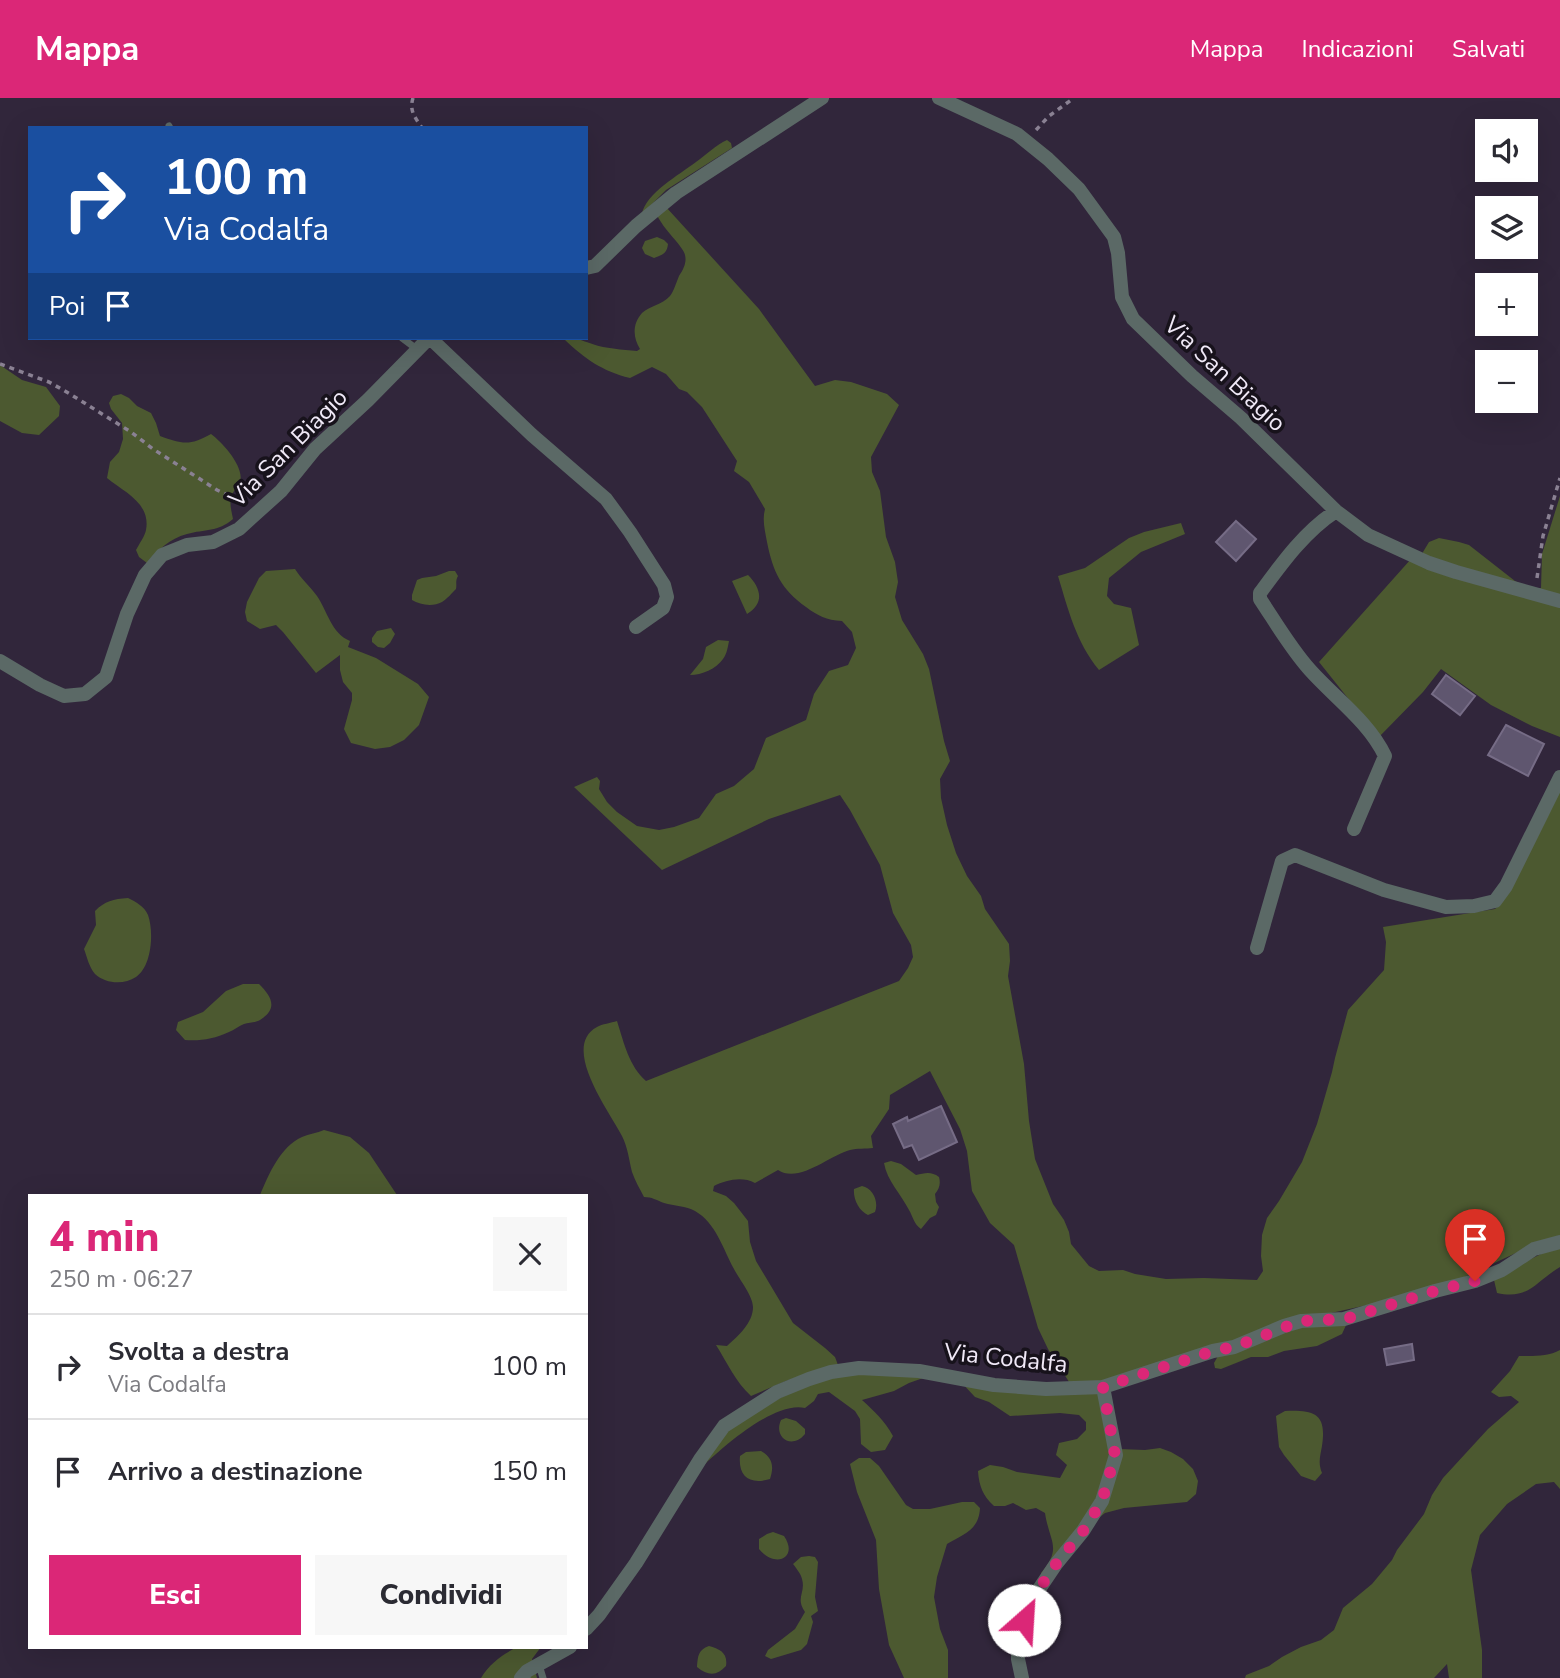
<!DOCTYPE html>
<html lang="it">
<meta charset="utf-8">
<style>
:root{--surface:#fff;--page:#f7f7f7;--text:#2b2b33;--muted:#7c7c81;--line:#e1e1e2;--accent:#db2777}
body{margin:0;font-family:"Nunito Sans",sans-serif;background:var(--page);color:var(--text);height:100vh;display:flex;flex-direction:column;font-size:26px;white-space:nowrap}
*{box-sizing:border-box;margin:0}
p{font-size:23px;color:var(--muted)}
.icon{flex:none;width:38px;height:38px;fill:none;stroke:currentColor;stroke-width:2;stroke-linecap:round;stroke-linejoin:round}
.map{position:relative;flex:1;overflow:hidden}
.drawer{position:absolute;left:28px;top:1096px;width:560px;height:455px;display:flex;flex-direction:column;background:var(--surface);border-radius:0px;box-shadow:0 7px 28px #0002}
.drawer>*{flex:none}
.hud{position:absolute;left:28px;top:28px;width:560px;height:214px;border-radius:0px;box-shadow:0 7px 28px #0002;background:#1a4fa0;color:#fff;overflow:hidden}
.buttons{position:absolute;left:1475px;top:21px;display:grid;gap:14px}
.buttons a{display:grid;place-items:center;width:63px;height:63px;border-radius:0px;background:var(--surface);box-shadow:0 7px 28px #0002;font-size:35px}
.pin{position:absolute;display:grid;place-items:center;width:60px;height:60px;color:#fff;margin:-72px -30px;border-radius:50% 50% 50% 0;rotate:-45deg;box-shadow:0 0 7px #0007}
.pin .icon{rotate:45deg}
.me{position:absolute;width:77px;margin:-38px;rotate:26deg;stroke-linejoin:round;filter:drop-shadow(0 0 5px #0008)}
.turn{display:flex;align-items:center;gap:24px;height:147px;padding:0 21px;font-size:32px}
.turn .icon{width:91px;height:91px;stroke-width:2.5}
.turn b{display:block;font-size:49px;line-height:60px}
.then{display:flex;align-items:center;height:66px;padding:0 21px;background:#0003;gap:14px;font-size:26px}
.round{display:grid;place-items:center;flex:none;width:74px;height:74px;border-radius:0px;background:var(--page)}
.head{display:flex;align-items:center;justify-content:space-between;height:119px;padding:0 21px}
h1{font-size:42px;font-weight:800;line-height:52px;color:var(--accent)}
.cta{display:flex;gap:14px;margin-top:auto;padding:14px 21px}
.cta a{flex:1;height:80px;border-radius:0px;background:var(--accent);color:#fff;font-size:28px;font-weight:800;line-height:80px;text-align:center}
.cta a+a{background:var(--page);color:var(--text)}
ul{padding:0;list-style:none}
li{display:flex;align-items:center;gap:21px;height:105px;padding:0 21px;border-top:2px solid var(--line)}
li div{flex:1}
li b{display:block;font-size:26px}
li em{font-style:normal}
header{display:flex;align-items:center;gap:42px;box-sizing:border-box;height:98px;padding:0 35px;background:var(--accent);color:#fff}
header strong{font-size:33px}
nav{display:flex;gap:38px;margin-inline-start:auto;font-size:24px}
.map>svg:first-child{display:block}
.green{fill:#4c5930}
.building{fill:#5f566f;stroke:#766c86;stroke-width:2}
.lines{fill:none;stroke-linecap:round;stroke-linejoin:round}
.path{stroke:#8a8193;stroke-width:3.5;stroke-dasharray:5 5;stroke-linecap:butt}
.service{stroke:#5b6966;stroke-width:7}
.minor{stroke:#5b6966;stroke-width:14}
.route{stroke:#db2777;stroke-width:12;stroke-dasharray:0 21.6}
.labels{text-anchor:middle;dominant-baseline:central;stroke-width:7;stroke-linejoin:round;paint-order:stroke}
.street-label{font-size:24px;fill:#f0e9f7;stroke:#17121b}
</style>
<header>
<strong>Mappa</strong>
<nav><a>Mappa</a><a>Indicazioni</a><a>Salvati</a></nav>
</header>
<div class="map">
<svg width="1560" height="1580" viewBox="0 0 1560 1580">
<rect width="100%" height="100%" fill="#31263b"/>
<!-- green -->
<path class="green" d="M727 42 731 45 732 50 666 92 642 116C646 95 679 77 696 64 706 57 716 47 727 42Z
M666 109 759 211 815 288 835 282 851 284 887 296 899 307 871 359 872 374 880 393 886 439 895 464 898 484 895 499 902 522 923 556 929 571 944 643 950 663 940 681 941 700 947 727 956 755 967 778 981 798 985 811 1009 846 1010 863 1008 878 1024 966 1029 1023 1035 1061 1053 1106 1064 1122 1069 1134 1071 1146 1089 1168 1099 1173 1123 1172 1135 1176 1166 1181 1204 1180 1257 1182 1263 1173 1261 1158 1262 1137 1267 1120 1279 1103 1302 1064 1317 1026 1332 974 1335 960 1348 912 1384 872 1386 844 1383 829 1495 811 1503 802 1560 687V1138L1544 1142 1458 1182 1390 1202 1331 1215 1122 1282 1071 1287 1048 1251 1038 1230 1014 1147 990 1125 972 1093 967 1053 960 1031 930 973 890 997 889 1011 871 1038 873 1050C866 1051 857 1050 850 1052 830 1057 799 1086 778 1072L755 1085C742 1078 726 1082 714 1088L713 1093 726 1098 734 1105 748 1123 750 1144 756 1163 793 1225 825 1250 835 1259 838 1267 786 1283 751 1298C735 1283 728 1266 716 1247L727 1248C738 1238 753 1225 753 1209 753 1198 739 1181 734 1171 723 1151 716 1125 695 1113 686 1108 674 1108 664 1105 656 1102 652 1099 644 1099 640 1091 635 1083 632 1074 629 1062 628 1050 622 1038 610 1014 560 949 597 929 602 926 611 925 617 923 624 945 629 968 646 983L899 883 908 870 913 859 911 847 893 815 880 767 850 712 840 697 769 721 662 772 574 689 597 679 600 683 599 691 607 704 617 714 637 728 659 732 674 729 699 720 716 696 734 688 754 671 766 640 806 622 814 596 829 573 848 567 856 550 852 534 842 523C826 522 818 518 806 509 781 491 773 474 767 444 765 433 762 422 765 411L749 384 734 373 737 363 702 309 687 294 679 291 666 276 652 269 630 280C602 273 585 261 564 241L566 240C582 240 588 246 603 249 614 251 626 252 637 253L640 251C633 240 632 226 642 215 649 208 662 207 670 198 674 193 676 185 679 178 683 172 687 165 685 157 683 148 663 131 657 117Z
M657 139 664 142 668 146C667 156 662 157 654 160L645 156 642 150 645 143Z
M0 267 22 282 46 289 60 308 59 318 39 337 22 335 0 323Z
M121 296 129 300 137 308 151 315 156 325 160 338C182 346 190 348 211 336 222 344 245 369 240 384 238 391 238 387 234 393 228 403 231 410 233 421 218 434 205 431 187 436 169 441 159 451 147 465L139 459 136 452C139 446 145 438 146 432 151 405 124 394 107 380L110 364 119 354 123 341 122 325 111 311 109 305 113 298Z
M1560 398V639L1532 628 1491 607 1441 571 1423 594 1379 639 1319 564 1411 461 1423 465V454L1429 444 1439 440 1459 444 1469 447 1515 483 1529 490H1541L1542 456Z
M1181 425 1185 436 1141 454 1109 480 1107 498 1114 506 1131 510 1139 547 1099 572C1076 544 1068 511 1058 478L1085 470 1129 440 1144 434Z
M295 471C301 481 310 488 317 498 328 514 331 535 350 543L348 549 376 560 418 586 429 599 419 627 404 642 390 649 375 651 351 645 344 631 352 602V595L343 584 340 572V557L316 575 283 534 276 527 260 531 247 523 245 514 247 504 259 480 266 473Z
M449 473H455L458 478C455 483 457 486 456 491 452 495 447 501 442 504 433 509 420 507 412 502V497L417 482 422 480 436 478Z
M748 477C761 490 765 505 747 516L732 483Z
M391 530 395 536 390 545 384 550 378 549 372 544V540L377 533Z
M718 542 729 543C728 548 727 556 723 561 716 571 702 577 690 577L703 561 706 549Z
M128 800C136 804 144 808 148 817 154 834 152 868 136 879 124 887 106 886 95 876 89 869 87 859 84 851L96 827 95 813C105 803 113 801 128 800Z
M243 886H259C271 898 279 910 260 922 255 925 249 924 244 926 239 928 234 932 229 934 214 941 201 943 185 942L176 932 178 924 203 914 226 893Z
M324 1032 350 1039 369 1055 397 1097H260C269 1076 280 1049 302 1039 309 1036 317 1035 324 1032Z
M891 1063 901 1066 916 1077C925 1075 931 1073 939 1079 941 1086 939 1091 935 1096L936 1104 939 1109 936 1117 930 1120 921 1131C914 1126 913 1119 909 1112 901 1096 887 1083 884 1065Z
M862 1088C873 1090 879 1104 875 1114L868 1117C859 1113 853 1101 854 1091Z
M1560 1146V1169C1535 1184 1529 1202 1497 1195L1494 1182C1515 1168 1538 1158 1560 1146Z
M1347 1225 1342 1236 1317 1248 1284 1253 1268 1259H1251L1221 1271 1215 1270 1214 1265 1218 1258 1295 1230Z
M1560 1252V1391L1554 1384 1536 1386 1507 1406 1480 1437 1471 1472 1482 1552V1580H1449L1447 1566 1434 1580H1245L1246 1577 1269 1568 1282 1559 1301 1549 1321 1542 1334 1532 1343 1510 1372 1486 1392 1462 1397 1452 1424 1416 1432 1397 1443 1380 1488 1331 1519 1304 1511 1298 1499 1299 1491 1294 1510 1273 1519 1258C1532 1258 1548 1259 1560 1252Z
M844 1275 926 1279 909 1285 894 1293 862 1302C875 1314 884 1322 893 1338L885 1352 871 1354 861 1346 860 1321 855 1313 829 1294 818 1296 814 1303 805 1310C775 1303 724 1348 703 1368L726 1330 809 1284Z
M960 1283 1102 1290 1119 1351 1145 1352 1160 1350 1171 1354 1183 1361 1193 1371 1198 1383 1196 1396 1187 1404 1124 1410 1105 1415 1096 1422 1046 1487 1041 1475C1063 1450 1049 1443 1045 1415L1036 1410 1026 1412 1013 1405 1005 1408H994C983 1398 979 1388 978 1373L990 1367 1003 1369 1017 1374 1060 1380 1067 1367 1056 1357 1059 1345 1077 1341 1086 1332V1324L1079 1317 1060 1315 1010 1318 989 1304 975 1299Z
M1285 1313C1314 1312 1327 1315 1322 1348 1320 1359 1318 1365 1322 1375L1315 1383 1301 1378 1284 1357 1279 1349 1276 1318Z
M786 1320 796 1323 805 1331V1336C792 1352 773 1340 781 1322Z
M761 1353C773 1360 774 1369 770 1381 750 1387 738 1379 740 1358L746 1354Z
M859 1360H870L879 1368 906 1407 913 1411H930L962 1404H974L980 1410C979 1432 964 1436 947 1446L937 1479 934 1499 940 1531 948 1552V1580H904L889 1547 879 1491 876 1442 857 1394 850 1366Z
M773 1434 784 1438C799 1460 775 1471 759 1451V1441L767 1436Z
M809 1458 815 1459 818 1464 815 1499 818 1513 811 1518 813 1524 807 1546 801 1552 771 1561 765 1558 768 1552 795 1531 805 1514C795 1500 806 1495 802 1481 801 1476 796 1470 793 1466L801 1459Z
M709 1548C720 1551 728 1555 726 1568 717 1578 708 1578 697 1569 698 1558 698 1552 709 1548Z
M517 1549H541L532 1561 537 1580H481C490 1565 502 1557 517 1549Z"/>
<!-- building -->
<path class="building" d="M1236 423 1256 441 1236 463 1216 444Z
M1446 577 1475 598 1460 617 1432 596Z
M1506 627 1544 646 1528 678 1488 657Z
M941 1008 957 1044 919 1062 912 1047 904 1050 893 1026 907 1019 908 1023Z
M1412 1246 1414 1262 1387 1267 1384 1251Z"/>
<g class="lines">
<!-- path -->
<path class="path" d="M413 0C409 13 415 19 422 30
M1036 32 1049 18 1074 0
M0 266 49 284 70 296 131 334 153 351 217 392 245 405
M1537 480 1543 438 1560 380"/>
<!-- service -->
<path class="service" d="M169 28 170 30
M402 240 418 252
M539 1567 543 1580"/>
<!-- minor -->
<path class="minor" d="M939 0 1017 36 1048 61 1079 91 1114 139 1118 155 1122 199 1133 221 1192 278 1241 320 1336 413 1368 437 1429 465 1456 474 1560 503
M586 170 595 168 636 128 676 95 822 0
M430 240 532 337 606 401 630 434 664 487 667 499 663 510 636 529
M1336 413C1305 433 1282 465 1260 495V501C1276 525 1291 551 1310 572 1335 600 1369 624 1385 658L1354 731
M0 563 40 587 64 598 85 596 106 579 127 516 145 477 162 457 187 447 213 444 239 431 281 393 315 351 368 302 429 240
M1257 850 1282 763 1295 757 1384 792 1446 809 1474 808 1495 803 1506 788 1560 679
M586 1531 599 1517 636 1465 701 1360 724 1328 777 1294 809 1281 831 1274 859 1270 919 1273 994 1287 1046 1291 1103 1289 1213 1253 1234 1249 1284 1228 1301 1223 1344 1221 1435 1193 1475 1183 1502 1172 1534 1151 1560 1144
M521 1580 527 1573 570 1549
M1022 1580 1018 1561V1539L1029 1506 1056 1466 1083 1433 1102 1403 1116 1357 1103 1289"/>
</g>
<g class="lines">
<!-- route -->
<path class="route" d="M1024 1522 1029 1506 1056 1466 1083 1433 1102 1403 1115 1357 1103 1289 1213 1253 1234 1249 1301 1223 1345 1221 1435 1193 1475 1183"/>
</g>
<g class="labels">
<!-- street labels -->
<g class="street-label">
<text transform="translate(1225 276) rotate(43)">Via San Biagio</text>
<text transform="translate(288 350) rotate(-45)">Via San Biagio</text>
<text transform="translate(1006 1260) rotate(6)">Via Codalfa</text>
</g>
</g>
</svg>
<div class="buttons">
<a><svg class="icon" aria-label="sound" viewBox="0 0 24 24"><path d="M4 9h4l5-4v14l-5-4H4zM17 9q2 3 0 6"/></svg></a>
<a><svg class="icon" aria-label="layers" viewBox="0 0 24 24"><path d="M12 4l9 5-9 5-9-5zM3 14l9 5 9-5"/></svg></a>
<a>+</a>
<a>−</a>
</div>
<div class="pin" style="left:1475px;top:1183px;background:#d93025"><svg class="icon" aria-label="arrive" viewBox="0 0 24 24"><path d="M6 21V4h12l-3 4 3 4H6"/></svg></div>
<svg class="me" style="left:1024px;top:1522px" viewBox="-20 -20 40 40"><circle r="19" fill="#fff"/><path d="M0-13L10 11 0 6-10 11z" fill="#db2777"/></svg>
<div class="hud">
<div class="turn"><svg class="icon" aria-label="right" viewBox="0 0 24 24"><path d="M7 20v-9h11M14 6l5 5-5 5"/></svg><div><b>100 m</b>Via Codalfa</div></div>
<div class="then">Poi<svg class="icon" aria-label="arrive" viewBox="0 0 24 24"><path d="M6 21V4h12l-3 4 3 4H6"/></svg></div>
</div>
<section class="drawer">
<div class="head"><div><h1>4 min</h1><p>250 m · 06:27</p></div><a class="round"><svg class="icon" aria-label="close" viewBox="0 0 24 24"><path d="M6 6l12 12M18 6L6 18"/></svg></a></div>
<ul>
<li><svg class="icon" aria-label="right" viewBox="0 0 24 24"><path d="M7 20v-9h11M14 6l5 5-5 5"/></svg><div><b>Svolta a destra</b><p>Via Codalfa</p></div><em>100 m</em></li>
<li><svg class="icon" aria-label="arrive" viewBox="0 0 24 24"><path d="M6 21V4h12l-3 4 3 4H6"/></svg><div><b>Arrivo a destinazione</b></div><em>150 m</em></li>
</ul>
<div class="cta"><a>Esci</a><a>Condividi</a></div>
</section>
</div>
